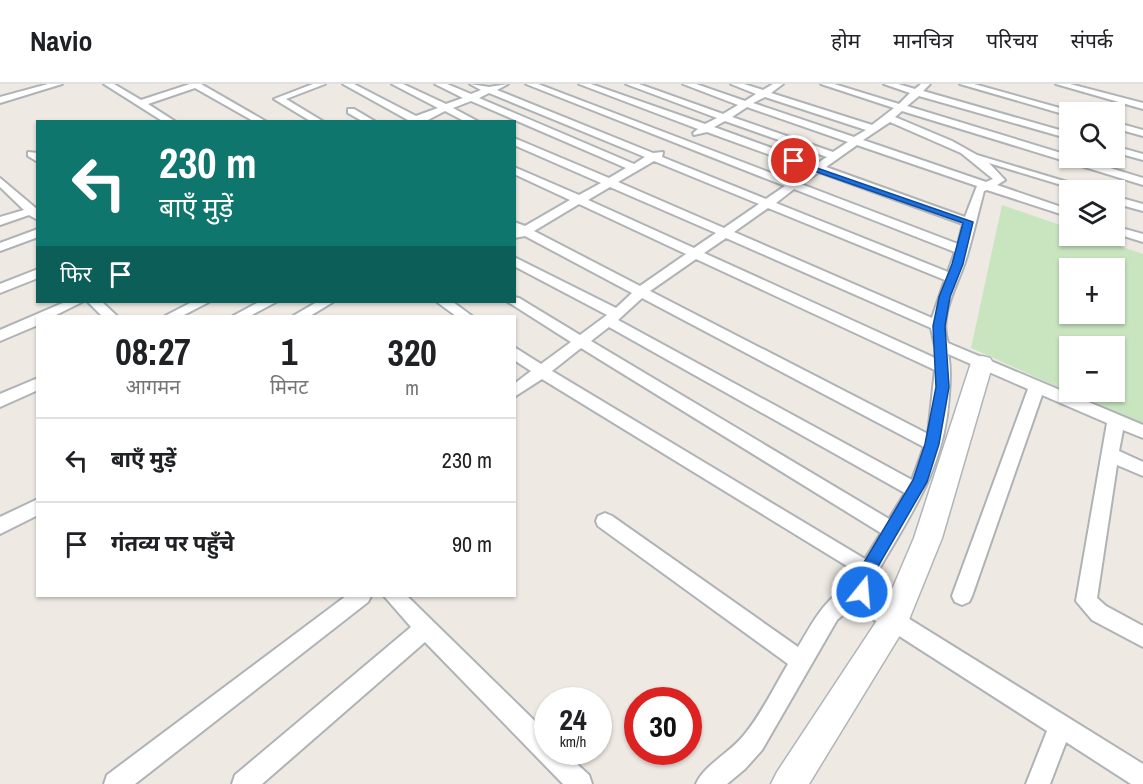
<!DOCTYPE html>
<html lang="hi">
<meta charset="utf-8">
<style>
:root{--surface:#fff;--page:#f2f2f2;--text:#202124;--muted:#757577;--line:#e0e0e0}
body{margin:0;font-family:"Archivo Narrow","Noto Sans Devanagari",sans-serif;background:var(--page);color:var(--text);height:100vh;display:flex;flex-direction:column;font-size:22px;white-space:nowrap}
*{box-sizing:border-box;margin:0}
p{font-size:20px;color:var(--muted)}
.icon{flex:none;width:33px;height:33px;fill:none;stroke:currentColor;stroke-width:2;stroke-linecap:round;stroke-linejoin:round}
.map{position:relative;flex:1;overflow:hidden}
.side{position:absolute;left:36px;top:231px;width:480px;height:282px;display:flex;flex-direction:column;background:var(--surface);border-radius:0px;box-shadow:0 2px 4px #0004}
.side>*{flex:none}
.banner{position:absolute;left:36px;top:36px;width:480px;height:183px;border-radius:0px;box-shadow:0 2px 4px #0004;background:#0f766e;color:#fff;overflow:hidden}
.controls{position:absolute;left:1059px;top:18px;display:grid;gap:12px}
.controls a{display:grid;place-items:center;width:66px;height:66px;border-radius:0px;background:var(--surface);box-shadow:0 2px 4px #0004;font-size:30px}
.speed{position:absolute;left:534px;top:603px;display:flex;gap:12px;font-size:30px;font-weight:700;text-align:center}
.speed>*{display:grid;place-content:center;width:78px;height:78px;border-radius:50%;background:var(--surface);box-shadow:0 2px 4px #0004;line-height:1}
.speed small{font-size:15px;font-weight:400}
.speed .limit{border:9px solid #d22;background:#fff;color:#111}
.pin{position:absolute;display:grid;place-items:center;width:51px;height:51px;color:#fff;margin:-26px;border:3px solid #fff;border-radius:50%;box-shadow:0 2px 6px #0007}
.me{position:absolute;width:66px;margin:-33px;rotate:17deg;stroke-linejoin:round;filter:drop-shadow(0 0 4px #0008)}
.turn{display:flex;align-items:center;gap:21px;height:126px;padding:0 24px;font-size:27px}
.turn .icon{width:78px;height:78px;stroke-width:2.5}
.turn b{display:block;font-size:42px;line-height:51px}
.then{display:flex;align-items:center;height:57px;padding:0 24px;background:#0003;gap:12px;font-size:22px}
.eta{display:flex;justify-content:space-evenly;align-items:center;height:102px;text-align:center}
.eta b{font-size:36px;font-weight:800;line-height:42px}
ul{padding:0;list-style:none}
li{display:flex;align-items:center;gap:18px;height:84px;padding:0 24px;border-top:2px solid var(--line)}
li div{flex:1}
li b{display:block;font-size:22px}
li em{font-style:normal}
header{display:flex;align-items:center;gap:36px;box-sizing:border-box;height:84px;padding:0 30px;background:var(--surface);border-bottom:2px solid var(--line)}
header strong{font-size:28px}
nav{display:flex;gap:33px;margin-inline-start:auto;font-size:21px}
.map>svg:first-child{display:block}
.green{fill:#c8e5c0;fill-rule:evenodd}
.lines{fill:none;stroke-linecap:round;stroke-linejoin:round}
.street-casing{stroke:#afb3b6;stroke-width:4}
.secondary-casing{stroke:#b0b5b8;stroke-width:3}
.street{fill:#fff;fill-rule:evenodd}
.secondary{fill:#fff;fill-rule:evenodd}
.route{fill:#1a73e8;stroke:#114b97;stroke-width:1.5}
</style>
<header>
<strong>Navio</strong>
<nav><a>होम</a><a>मानचित्र</a><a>परिचय</a><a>संपर्क</a></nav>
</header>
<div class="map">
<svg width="1143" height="700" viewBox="0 0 1143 700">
<rect width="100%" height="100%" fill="#eee9e3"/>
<!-- green -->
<path class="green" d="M1002 121 1069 144 1070 152H1090L1143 170V341L971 264ZM1070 184H1114V230H1070ZM1070 262H1114V308H1070Z"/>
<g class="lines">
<!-- street casing -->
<g class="street-casing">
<path id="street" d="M48 0H62L0 19V13Z
M104 0H114L141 16 190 0H201L267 38H255L195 4 148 20 176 38H164Z
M313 0H325L286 15 324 38H312L274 15Z
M343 0H354L416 32 438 24 392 0H403L446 20 463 14 435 0H447L471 10 481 6 470 0 489 3 508 0 497 6 653 69 663 68 662 73 766 115 785 102 526 0H538L792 97 809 85 707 48 694 51 693 49 698 45 579 0H591L705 40 717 34 626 0H639L723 30 738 21 683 0H696L745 17 756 10 731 0H744L763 6 773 0H783L771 9 872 41 894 24 821 0H834L899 20 910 9 884 0H898L915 5 921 0H930L923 7 1070 49V55L919 12 907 22 1143 94V101L902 27 895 33 952 57 977 71 1094 106H1078L989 79 1005 96 997 101 1070 126V133L987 106 984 107C978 129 973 152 966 175 958 201 938 231 948 259L1143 341V354L1123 346 1119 367 1143 378V392L1117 381 1097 514 1106 522 1143 542V563L1092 536 1076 517 1107 339 1042 311 972 512 969 518 962 521 955 518 952 512 1028 305 948 270C951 283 950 298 949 311 945 384 910 431 875 492L872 506 882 518 1143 680V700H1131L1066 658 1050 700H1026L1047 647 868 532 858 518 837 536 762 666 745 685 727 700H696C704 681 731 668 744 651 761 631 774 603 788 580L598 442 596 437 598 432 605 429 612 432 798 563C813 539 825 511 853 502L856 492 847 482 542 295 514 313V300L531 287 514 276V263L541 280 571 258 508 218H514V213L519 214 580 251 607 231 514 182V173L616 224 632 209 525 152 514 154V138L525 142 570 116 514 90V83L579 111 601 99 514 61V54L609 94 626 84 471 17 453 24 479 38H466L445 27 424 38H407L408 36ZM489 9 645 73 634 80 479 14ZM765 13 866 46 854 53 753 19ZM747 23 848 58 833 68 732 33ZM725 37 827 73 816 80 714 43ZM890 38 961 69 993 95 986 98 863 56ZM857 61 977 102 965 133 826 83ZM654 77 759 120 724 144 618 98ZM819 88 963 140 958 160 801 100ZM610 103 716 149 694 164 588 116ZM794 105 955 168 948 188 776 119ZM579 120 686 170 640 202 534 147ZM768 124 945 196 932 234 734 148ZM726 154 931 244 935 262 941 267 937 269 935 274 704 169ZM696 175 935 286 928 350 650 207ZM642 214 924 363 912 396 618 236ZM609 243 905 409 889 435 591 257ZM581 264 881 449 865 475 552 287Z
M960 0H974L1074 28H1070V32Z
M1056 0H1070L1143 19V25Z
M348 25H354L376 38H364L348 29Z
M1114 38 1143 46V52L1114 44Z
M1114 62 1143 70V76L1114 68Z
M28 68 38 69V78L28 72Z
M0 94 38 126V136L29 131 0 141V133L24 126 0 103Z
M1114 112 1143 120V127L1114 119Z
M1114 142 1143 150V158L1114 149Z
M38 145V153L0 167V159Z
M38 185V194L0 209V200Z
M65 218H82L54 232H38V241L0 257V246Z
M88 218H102L117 232H102Z
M192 218H209L182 232H165Z
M259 218H276L250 232H233Z
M317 218H333L310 232H293Z
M437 218H453L472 232H456Z
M38 294V306L0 323V310Z
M38 415V431L0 450V433Z
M346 512H371L368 518 135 700H104L107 691Z
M384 512H407L548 650V668H564L589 691 592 700H563L425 558 262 700H232L235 691 411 543Z"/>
</g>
<!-- secondary casing -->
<g class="secondary-casing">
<path id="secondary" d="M982 272 990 274 993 279 942 454 908 538 809 700H771L777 688 882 529 914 454 971 279 974 274Z"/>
</g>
<!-- street -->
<use href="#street" class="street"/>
<!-- secondary -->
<use href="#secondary" class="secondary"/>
</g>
<!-- route -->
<path class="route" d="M791 75 973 138 963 180 950 213 945 242 949 303 939 360 927 398 873 491 868 514 862 516 857 514 854 508 857 490 913 396 925 360 936 303 933 242 939 213 952 180 963 139 791 79Z"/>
</svg>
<div class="controls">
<a><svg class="icon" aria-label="search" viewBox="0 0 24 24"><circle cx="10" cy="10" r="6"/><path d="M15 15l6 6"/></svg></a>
<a><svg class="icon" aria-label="layers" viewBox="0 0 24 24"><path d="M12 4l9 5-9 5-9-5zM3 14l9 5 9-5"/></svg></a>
<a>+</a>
<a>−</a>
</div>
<div class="speed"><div>24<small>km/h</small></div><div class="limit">30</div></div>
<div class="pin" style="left:794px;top:77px;background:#d93025"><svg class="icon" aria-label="arrive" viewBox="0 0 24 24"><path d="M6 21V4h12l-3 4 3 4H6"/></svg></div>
<svg class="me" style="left:862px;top:508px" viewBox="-20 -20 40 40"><circle r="17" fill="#1a73e8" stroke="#fff" stroke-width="3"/><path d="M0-11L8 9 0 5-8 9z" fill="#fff"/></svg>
<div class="banner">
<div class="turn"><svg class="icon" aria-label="left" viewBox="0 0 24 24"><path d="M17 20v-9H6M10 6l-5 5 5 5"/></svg><div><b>230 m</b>बाएँ मुड़ें</div></div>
<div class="then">फिर<svg class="icon" aria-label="arrive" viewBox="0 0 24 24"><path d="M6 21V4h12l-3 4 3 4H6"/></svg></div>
</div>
<section class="side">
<div class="eta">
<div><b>08:27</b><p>आगमन</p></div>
<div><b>1</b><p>मिनट</p></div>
<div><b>320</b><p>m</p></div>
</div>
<ul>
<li><svg class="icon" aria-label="left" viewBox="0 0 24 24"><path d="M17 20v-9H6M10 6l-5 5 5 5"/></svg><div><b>बाएँ मुड़ें</b></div><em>230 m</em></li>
<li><svg class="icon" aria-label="arrive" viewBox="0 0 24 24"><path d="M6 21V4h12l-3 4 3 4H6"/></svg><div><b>गंतव्य पर पहुँचे</b></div><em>90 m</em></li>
</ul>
</section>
</div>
